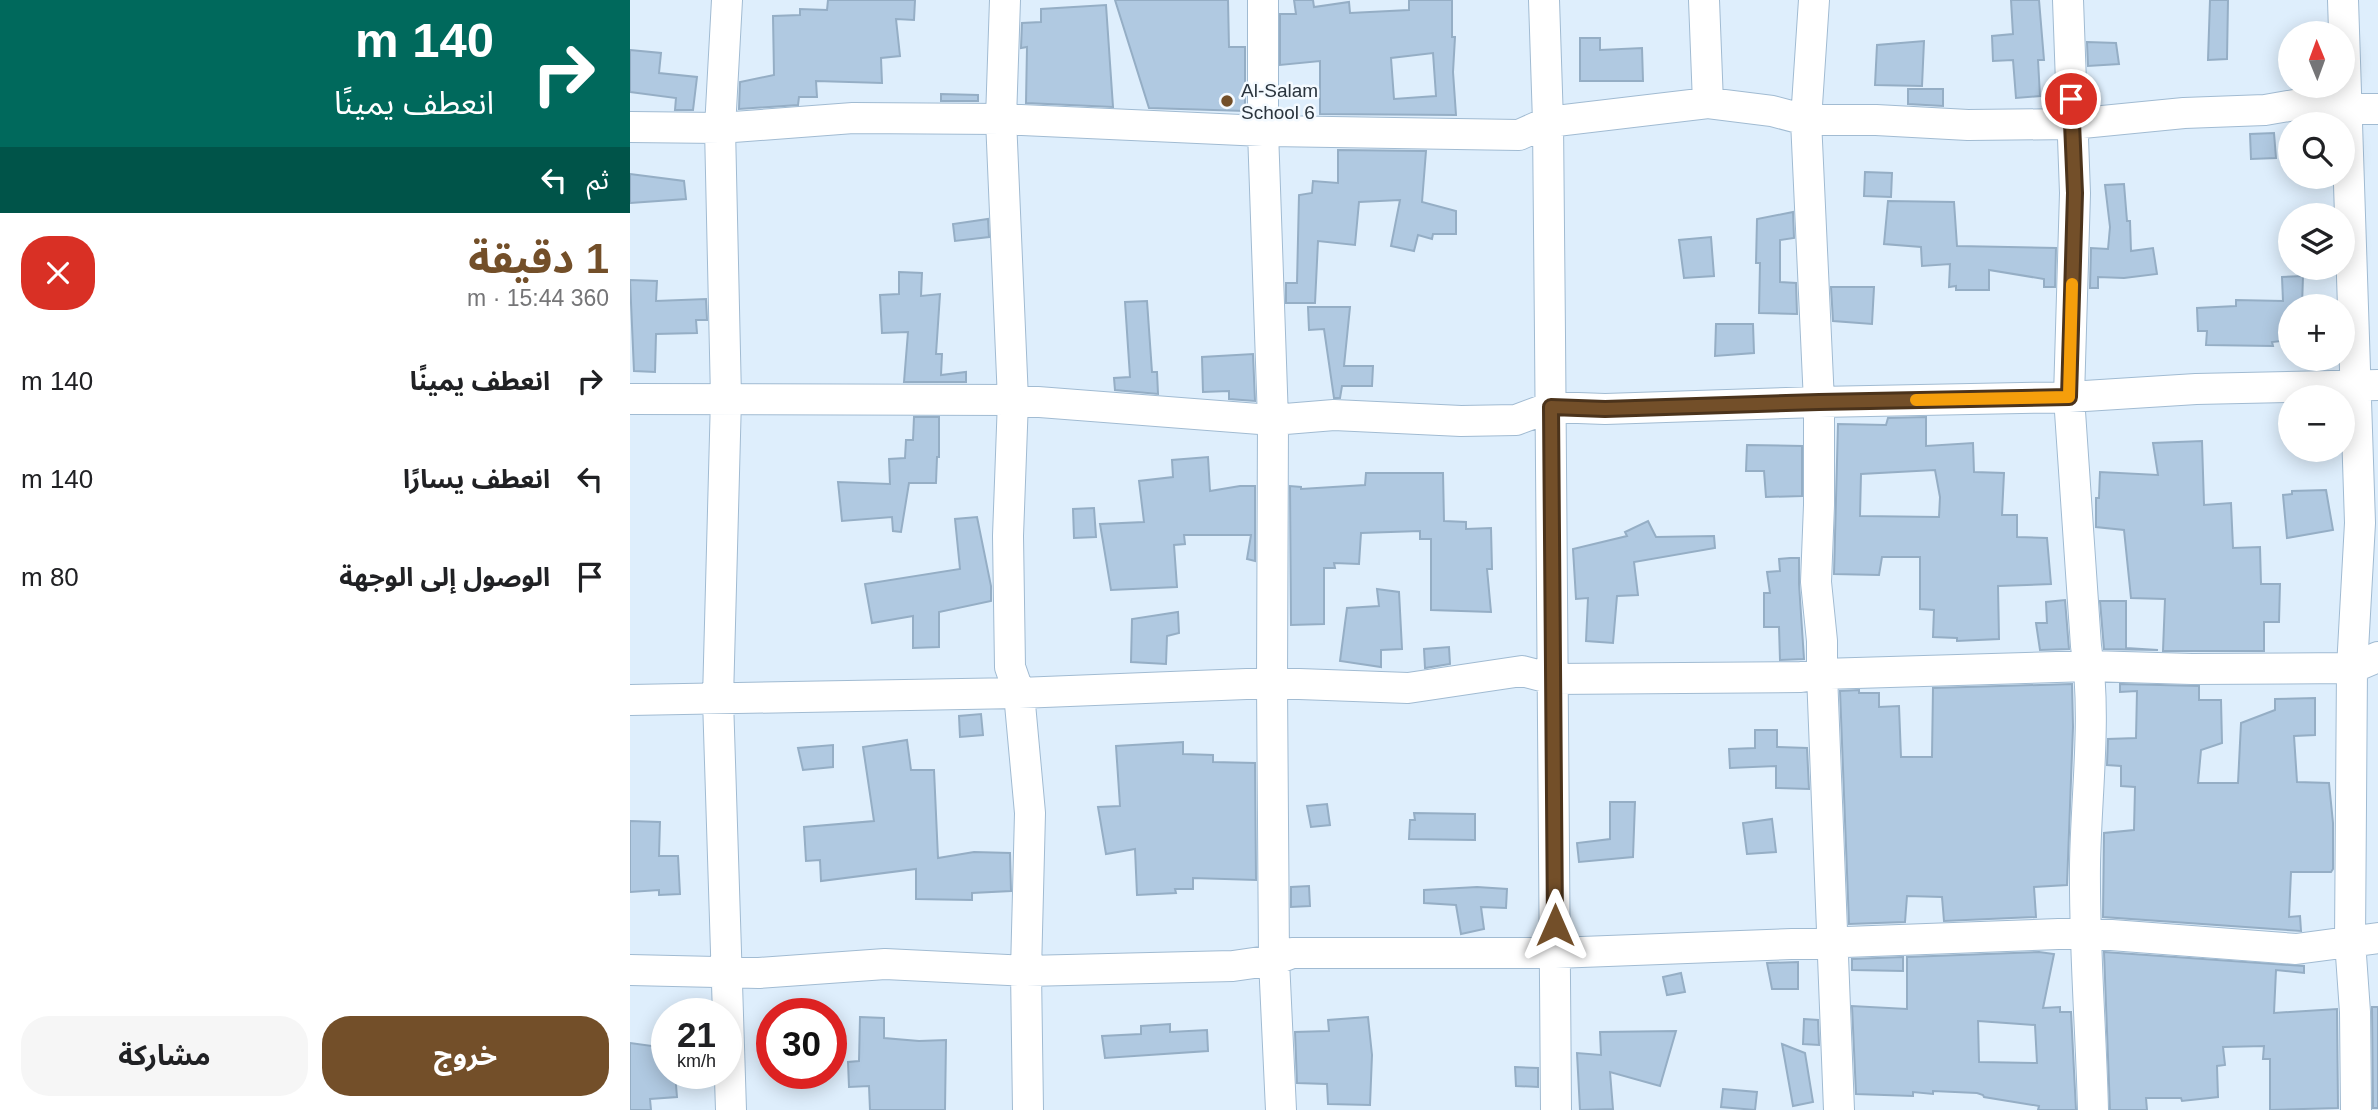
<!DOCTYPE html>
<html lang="ar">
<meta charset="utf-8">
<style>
:root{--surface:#fff;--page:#f6f6f6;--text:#202124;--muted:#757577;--accent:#734f29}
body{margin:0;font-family:Helvetica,"Noto Sans Arabic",sans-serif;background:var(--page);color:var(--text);direction:rtl;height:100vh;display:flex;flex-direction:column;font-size:26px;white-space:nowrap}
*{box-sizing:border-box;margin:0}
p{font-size:23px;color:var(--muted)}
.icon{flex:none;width:38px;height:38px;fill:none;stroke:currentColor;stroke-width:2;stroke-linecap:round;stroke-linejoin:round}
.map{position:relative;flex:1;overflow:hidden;direction:ltr}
.side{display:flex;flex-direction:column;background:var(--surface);width:630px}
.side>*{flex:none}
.hud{background:#00695c;color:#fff;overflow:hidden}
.needle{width:46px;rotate:359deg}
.tools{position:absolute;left:1648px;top:21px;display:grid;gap:14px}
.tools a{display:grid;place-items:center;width:77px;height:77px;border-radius:50%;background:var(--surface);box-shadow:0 4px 18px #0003;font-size:35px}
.speed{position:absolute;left:21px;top:998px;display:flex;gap:14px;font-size:35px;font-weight:700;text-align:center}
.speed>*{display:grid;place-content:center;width:91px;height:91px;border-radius:50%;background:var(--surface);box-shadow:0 4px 18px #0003;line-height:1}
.speed small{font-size:18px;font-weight:400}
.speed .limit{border:10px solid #d22;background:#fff;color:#111}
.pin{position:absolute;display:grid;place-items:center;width:60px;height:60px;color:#fff;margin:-30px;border:4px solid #fff;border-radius:50%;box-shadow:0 2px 7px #0007}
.me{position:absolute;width:77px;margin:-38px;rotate:0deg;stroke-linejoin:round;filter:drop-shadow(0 0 5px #0008)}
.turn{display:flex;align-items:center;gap:24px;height:147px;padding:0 21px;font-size:32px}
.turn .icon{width:91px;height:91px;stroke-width:2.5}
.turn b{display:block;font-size:49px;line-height:60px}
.then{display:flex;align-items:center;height:66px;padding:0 21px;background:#0003;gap:14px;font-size:26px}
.round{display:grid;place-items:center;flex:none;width:74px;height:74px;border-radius:28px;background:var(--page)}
.summary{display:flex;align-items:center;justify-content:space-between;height:119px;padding:0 21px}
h1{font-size:42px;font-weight:700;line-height:52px;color:var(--accent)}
.cta{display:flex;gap:14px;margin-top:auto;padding:14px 21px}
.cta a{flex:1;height:80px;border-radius:28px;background:var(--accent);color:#fff;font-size:28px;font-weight:700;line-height:80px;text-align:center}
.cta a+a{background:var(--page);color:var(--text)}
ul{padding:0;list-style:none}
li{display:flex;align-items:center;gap:21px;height:98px;padding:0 21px}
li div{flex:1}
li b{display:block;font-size:26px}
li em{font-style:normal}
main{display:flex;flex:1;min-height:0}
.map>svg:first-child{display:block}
.building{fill:#b0c9e1;stroke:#95aec5;stroke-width:2;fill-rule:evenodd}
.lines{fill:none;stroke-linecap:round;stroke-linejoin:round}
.minor-casing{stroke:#a1bbd2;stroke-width:32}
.minor{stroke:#fff;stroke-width:30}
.route-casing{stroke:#4b331b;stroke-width:18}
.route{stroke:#734f29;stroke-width:12}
.slow{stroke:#f59e0b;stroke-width:12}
.poi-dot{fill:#734f29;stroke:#f4faff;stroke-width:2.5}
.labels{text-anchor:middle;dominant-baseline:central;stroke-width:5;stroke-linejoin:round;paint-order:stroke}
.poi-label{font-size:19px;fill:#2a343d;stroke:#f4faff;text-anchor:start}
</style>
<main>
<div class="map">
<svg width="1748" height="1110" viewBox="0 0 1748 1110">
<rect width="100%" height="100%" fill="#deeefc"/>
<!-- building -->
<path class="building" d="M198 0H285L284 20 266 19 270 56 251 58 252 83 186 81 187 97H169L168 105 109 109 110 82 144 75 143 16 170 15V9L197 10Z
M485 0H598L599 47H615V111L519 108Z
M664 0H683L684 7 719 2 720 13 779 10V0H822V37H825L823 72 826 115 690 114V61L650 65V14H666ZM803 53 806 96 764 99 761 58Z
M1381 0H1409L1414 60H1408L1410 96 1386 98 1383 60 1363 61 1362 36 1383 34Z
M1580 0H1598L1597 59 1578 60Z
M476 5 483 107 396 103 397 47 391 48 392 23 411 22V9Z
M950 38H970V50L1012 48 1013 81H950Z
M1294 41 1292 86 1245 85 1247 45Z
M1457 42 1486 43 1489 64 1458 66Z
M0 50 31 53 29 73 67 77 63 110H45L46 98 0 92Z
M1278 89H1313V106L1278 104Z
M311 94 348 95V101H311Z
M1644 133 1646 158 1621 159 1620 134Z
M708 150 796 151 792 202 826 211V234H803L802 239 788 235 784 251 761 246 770 200 729 202 725 245 688 241 685 303H656V283H667L669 195 682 193 683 181 708 183Z
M1235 172 1262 173 1261 197 1234 196Z
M0 174 54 181 56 199 0 203Z
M1494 184 1497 221H1500L1501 251 1523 248 1527 274 1494 278 1468 277V288H1460L1461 248 1478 249 1480 227 1475 185Z
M1258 201 1324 202 1327 246 1426 248 1425 287H1414V279L1359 270V290H1326V286L1319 287 1320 264 1292 266 1291 247 1254 244Z
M1163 212 1164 238 1150 240V282L1166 283 1167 314 1129 313 1130 263H1126L1127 219Z
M358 219 359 237 325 241 323 224Z
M1081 237 1084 276 1054 278 1049 240Z
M269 272 292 273 291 296 310 294 306 354H312L311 375 336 372V382H274L278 332 252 333 250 295 269 294Z
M1673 276 1672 306H1661V340L1642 342 1643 346 1576 345 1577 331H1568L1567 308 1606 306V300L1653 301 1652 277Z
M0 280 27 281 26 301 76 299 77 320H66L67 333 26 334 25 372 4 371Z
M1201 287H1244L1242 324 1203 321Z
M517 301 522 372H527L528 394 485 390 484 378 500 377 495 302Z
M678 307H720L714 366H743L742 386H712L710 398H704L694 329 679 330Z
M1086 324H1123L1124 353 1085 356Z
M623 354 625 401 599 399V391L573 392 572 357Z
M284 417H309V457H307L306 483H279L271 532 263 531 262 517 212 521 208 482 260 484 259 459 275 458 276 440H283Z
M1296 417V446L1343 443 1344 472 1374 473 1372 515H1387V537L1417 538 1421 584 1368 586 1369 639 1327 641V638L1303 637 1304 610 1290 609V557H1252L1249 575 1204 574 1208 424 1256 425 1258 418ZM1305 470 1310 497 1309 517 1230 516 1231 474Z
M1572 441 1574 505 1601 503 1603 548 1630 547 1631 584H1650L1649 622H1634V651H1533L1535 599 1501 598 1494 530 1466 527V498H1469L1470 472 1528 475 1523 443Z
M1117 445 1172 446V496L1136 497 1134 471H1116Z
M578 457 580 491 610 486H625V561L617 559 621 535H554L555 544 544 545 547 587 481 590 470 524 514 522 509 481 543 477 542 460Z
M736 473H813L814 521 836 522V529L861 528 862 569H857L861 612 801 610V539H790V531L731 533 729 564 704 563 705 568H694V624L661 625 660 486 671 487V489L735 485Z
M1696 490 1703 530 1657 538 1653 495 1662 494V491Z
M464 508 466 537 444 538 443 509Z
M347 517 361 586V601L309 612V647L283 648V616L242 623 235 584 330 569 325 519Z
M1018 521 1026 537 1084 536 1085 548 1004 562 1008 595 987 596 983 643 956 641 958 598 946 599 943 549 997 536 995 532Z
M1160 558H1169V584L1174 659 1150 660 1149 627H1134V593H1140L1137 572 1150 571 1149 559Z
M747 589 769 592 772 649 751 650V667L710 661 717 608 749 606Z
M1435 600 1439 649 1410 650 1406 623H1417L1416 602Z
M1470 601H1496V648L1528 650 1474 649Z
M548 612 549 633 537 636 536 664 501 662 502 619Z
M819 647 820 664 795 668 794 649Z
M1442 684 1443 727 1437 885 1404 887 1406 917 1314 921 1312 897 1277 896 1275 922 1219 924 1210 691 1229 690V693H1249V707L1269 706 1271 757H1302L1303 688Z
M1490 684 1569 686V700H1591L1592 743 1571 750 1568 783H1608L1611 723 1645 710V699L1685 698V735L1664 736 1667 782 1699 783 1703 823V869L1701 872H1661L1659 917 1670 916 1671 931 1473 917 1474 833 1504 830 1505 787 1491 786V766L1477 765 1478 739 1506 738 1507 691 1490 692Z
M351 714 353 735 330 737 329 716Z
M1125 730H1147V747L1177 748 1179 789 1146 788V766L1100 768 1099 749 1125 748Z
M277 740 281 770H304L308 858 344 852 380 853 381 891 342 893V900L286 899V869L191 881 190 860 176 861 174 827 244 821 233 747Z
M553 742V754L583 755V762L625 763 626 880 563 878V889H545L546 893 507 895 505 849 476 854 468 807 490 806 486 746Z
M203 745V767L173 770 168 748Z
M980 802H1005L1003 857 949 862 947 843 980 839Z
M697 804 700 825 681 827 677 806Z
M784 813 845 814V840L779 839 780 820H785Z
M1142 819 1146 852 1117 854 1113 823Z
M0 821 30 822 29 856H48L50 894 29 895V890L0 892Z
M679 886 680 906 661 907V887Z
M847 887 877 889 876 908 851 907 854 929 831 934 826 905 794 903V890Z
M1409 952 1424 954 1413 1008 1430 1007V1012H1441L1446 1110H1408L1409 1106 1354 1097 1353 1095 1347 1093 1303 1091V1094L1283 1092V1096L1226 1094 1222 1006 1277 1009V957ZM1348 1021 1405 1025 1407 1063 1349 1062Z
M1474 952 1674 966V973L1646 970 1644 1013 1707 1009 1708 1108 1640 1110V1059H1633L1634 1046 1593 1047 1595 1065 1587 1066 1588 1097 1552 1101 1551 1098H1516L1517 1110H1480Z
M1273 957V971L1222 970V959Z
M1168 962V989H1142L1137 963Z
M1051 973 1055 992 1037 995 1033 977Z
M1742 1007H1748V1108H1743Z
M230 1017 254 1018V1038L289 1041 316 1040 315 1110H240L239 1086 219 1087 218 1062 229 1061Z
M738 1017 742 1055 740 1105 698 1104 697 1084 667 1083 665 1032 699 1031 698 1020Z
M1174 1019 1188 1020 1189 1045 1173 1044Z
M540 1024V1032L577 1030 578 1051 475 1058 472 1036 511 1034V1026Z
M1046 1031 1030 1086 980 1072 983 1109 950 1110 947 1053 971 1055 970 1032Z
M0 1043 37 1048V1073H45L47 1097 20 1099 21 1110H0Z
M1152 1044 1175 1053 1183 1102 1163 1106Z
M885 1067 908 1068V1087L886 1086Z
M1093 1089 1127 1092 1125 1110 1091 1107Z"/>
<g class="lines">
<!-- minor casing -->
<g class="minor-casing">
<path id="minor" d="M97 0 90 128 96 398 88 699 101 1110
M375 0 371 119 383 400 378 536 380 667 389 693 400 813 396 971 398 1110
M633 0V131L643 420 642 683 644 960 651 1110
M914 0 918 122 920 336 926 1110
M1074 0 1078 103
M1184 0 1176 120 1189 402V505L1186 582 1192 641V674L1209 1110
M1438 0 1445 193 1439 397 1456 646C1467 716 1456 794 1455 865 1454 947 1461 1028 1463 1110
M1713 0 1730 523 1722 668 1720 941 1725 1012 1726 1110
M0 127 90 128 223 118 371 119 633 131 889 135 918 122 1078 103 1142 111 1176 120H1246L1338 125 1442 124 1554 113 1635 110 1676 103 1718 109H1748
M0 399 383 400 643 420 704 415 831 421 886 420 921 407 975 409 1189 402 1439 397 1566 389 1748 385
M0 700 389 693 642 683 778 688 892 671 923 679 1171 677 1192 674 1459 666 1562 669 1722 668 1748 657
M0 970 129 973 255 964 396 971 603 966 644 960 662 953H925L1455 933 1666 949 1748 938"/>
</g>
<!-- minor -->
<use href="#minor" class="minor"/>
</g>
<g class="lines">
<!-- route casing -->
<g class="route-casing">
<path id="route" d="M925 925 921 407 975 409 1189 402 1439 397 1445 193 1441 99"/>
</g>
<!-- route -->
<use href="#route" class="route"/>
<!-- slow -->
<path class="slow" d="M1286 400 1439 397 1442 284"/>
</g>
<!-- markers -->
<circle class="poi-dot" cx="597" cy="101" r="7"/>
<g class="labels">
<!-- poi labels -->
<g class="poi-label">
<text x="611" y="90">Al-Salam<tspan x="611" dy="22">School 6</tspan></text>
</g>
</g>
</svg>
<div class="tools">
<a><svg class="needle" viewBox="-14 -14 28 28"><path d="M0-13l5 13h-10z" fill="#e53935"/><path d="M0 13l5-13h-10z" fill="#757577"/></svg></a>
<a><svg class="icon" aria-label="search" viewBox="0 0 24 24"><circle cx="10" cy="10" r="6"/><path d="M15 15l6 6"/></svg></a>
<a><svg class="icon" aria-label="layers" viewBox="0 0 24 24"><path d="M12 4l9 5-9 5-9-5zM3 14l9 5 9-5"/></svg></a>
<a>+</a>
<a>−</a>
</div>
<div class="speed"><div>21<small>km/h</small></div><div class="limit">30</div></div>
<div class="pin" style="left:1441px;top:99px;background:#d93025"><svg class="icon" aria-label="arrive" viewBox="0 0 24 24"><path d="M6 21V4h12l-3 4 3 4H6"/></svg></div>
<svg class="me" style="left:925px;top:925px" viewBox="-20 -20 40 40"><path d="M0-17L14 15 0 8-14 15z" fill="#734f29" stroke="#fff" stroke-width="4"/></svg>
</div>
<section class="side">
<div class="hud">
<div class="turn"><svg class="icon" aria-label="right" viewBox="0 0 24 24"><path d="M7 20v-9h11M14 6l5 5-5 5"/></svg><div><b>140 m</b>انعطف يمينًا</div></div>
<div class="then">ثم<svg class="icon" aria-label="left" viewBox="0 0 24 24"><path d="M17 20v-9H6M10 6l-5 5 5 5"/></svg></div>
</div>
<div class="summary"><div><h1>1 دقيقة</h1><p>360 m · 15:44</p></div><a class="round" style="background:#d93025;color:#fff"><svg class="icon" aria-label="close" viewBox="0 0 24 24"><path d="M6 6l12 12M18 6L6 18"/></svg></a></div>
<ul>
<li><svg class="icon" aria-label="right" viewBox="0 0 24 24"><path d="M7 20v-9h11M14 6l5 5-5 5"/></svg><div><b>انعطف يمينًا</b></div><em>140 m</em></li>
<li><svg class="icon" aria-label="left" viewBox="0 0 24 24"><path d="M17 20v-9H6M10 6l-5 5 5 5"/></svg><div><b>انعطف يسارًا</b></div><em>140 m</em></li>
<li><svg class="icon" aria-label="arrive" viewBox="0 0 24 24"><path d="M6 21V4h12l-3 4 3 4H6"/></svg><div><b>الوصول إلى الوجهة</b></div><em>80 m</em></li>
</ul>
<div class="cta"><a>خروج</a><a>مشاركة</a></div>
</section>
</main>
